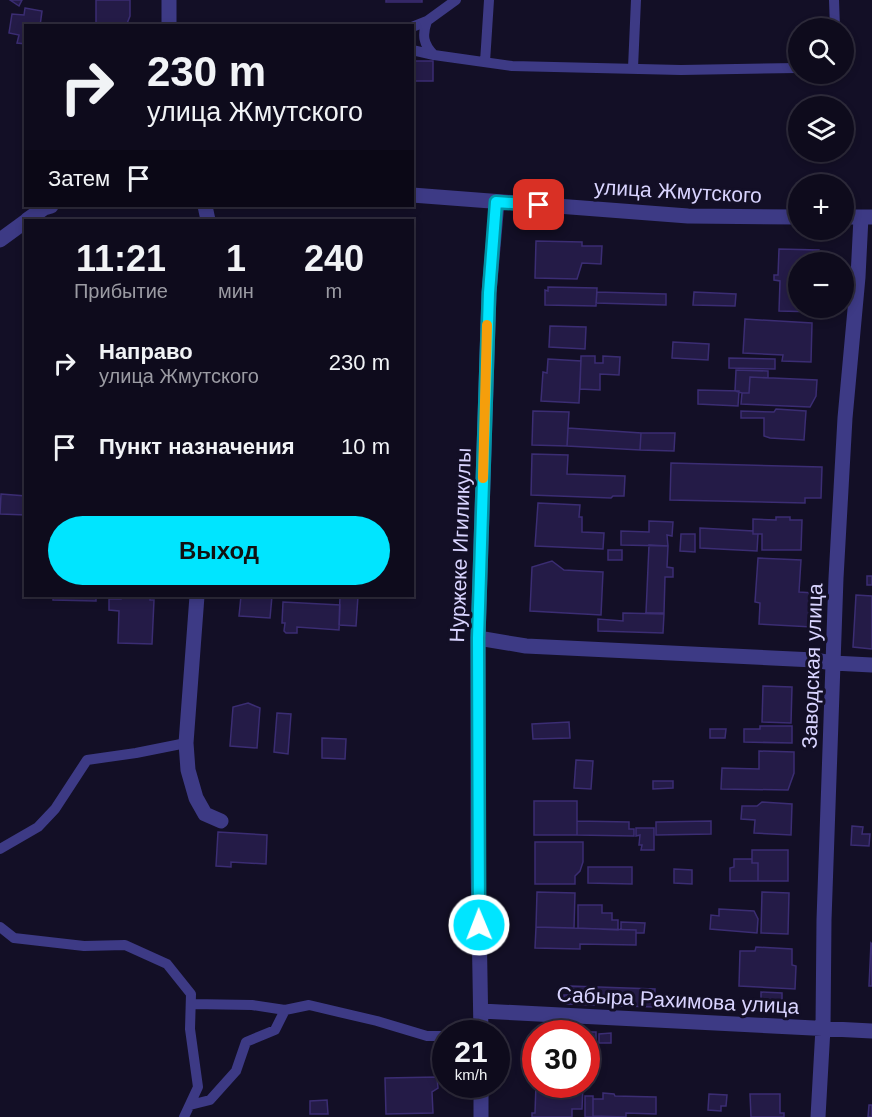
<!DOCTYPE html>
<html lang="ru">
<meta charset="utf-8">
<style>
:root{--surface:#0e0b1c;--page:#171425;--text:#f1f3f6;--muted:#9b9ba3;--line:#2e2b3b;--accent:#00e5ff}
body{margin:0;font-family:Helvetica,sans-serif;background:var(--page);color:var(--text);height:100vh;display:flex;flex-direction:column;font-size:22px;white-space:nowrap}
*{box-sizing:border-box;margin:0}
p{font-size:20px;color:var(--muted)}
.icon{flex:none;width:33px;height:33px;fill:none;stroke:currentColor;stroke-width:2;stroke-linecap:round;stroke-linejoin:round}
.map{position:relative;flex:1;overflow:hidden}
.details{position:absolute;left:24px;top:219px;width:390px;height:378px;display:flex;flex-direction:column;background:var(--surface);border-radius:0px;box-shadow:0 3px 9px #0003,0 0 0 2px var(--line)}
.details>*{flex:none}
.hud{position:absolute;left:24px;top:24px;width:390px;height:183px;border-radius:0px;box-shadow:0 3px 9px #0003,0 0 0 2px var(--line);background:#0e0b1c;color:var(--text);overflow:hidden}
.buttons{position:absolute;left:788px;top:18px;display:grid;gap:12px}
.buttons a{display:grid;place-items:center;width:66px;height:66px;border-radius:50%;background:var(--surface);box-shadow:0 3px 9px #0003,0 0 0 2px var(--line);font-size:30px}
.speed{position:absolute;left:432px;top:1020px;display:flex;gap:12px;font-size:30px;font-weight:700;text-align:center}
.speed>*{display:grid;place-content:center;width:78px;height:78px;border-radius:50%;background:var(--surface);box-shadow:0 3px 9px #0003,0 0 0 2px var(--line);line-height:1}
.speed small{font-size:15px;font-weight:400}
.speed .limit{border:9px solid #d22;background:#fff;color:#111}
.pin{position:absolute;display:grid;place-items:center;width:51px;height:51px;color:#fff;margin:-26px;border-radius:12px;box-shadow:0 3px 9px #0006}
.me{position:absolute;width:66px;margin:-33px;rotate:359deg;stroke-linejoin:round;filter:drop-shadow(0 0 4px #0008)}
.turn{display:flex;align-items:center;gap:21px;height:126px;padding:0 24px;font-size:27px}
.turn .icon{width:78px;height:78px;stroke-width:2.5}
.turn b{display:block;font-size:42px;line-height:51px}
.then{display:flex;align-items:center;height:57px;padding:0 24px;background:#0003;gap:12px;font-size:22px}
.eta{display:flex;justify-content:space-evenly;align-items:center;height:102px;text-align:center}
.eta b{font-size:36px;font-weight:700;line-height:42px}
.action{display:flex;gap:12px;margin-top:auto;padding:12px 24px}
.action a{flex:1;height:69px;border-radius:36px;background:var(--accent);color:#111;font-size:24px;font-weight:700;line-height:69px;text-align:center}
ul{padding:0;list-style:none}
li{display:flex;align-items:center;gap:18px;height:84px;padding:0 24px}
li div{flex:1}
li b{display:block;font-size:22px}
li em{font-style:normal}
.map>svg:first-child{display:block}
.building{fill:#241b47;stroke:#3b2d73;stroke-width:1.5}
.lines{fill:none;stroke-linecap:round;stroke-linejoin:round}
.service{stroke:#3d3a85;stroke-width:10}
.minor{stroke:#3d3a85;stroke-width:15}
.route-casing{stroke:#0095a6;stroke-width:15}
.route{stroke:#00e5ff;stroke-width:10}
.slow{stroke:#f59e0b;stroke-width:10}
.labels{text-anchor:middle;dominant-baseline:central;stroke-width:6;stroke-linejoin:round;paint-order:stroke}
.street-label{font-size:21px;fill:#d9d4ff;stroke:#130f26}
</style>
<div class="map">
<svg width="872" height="1117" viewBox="0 0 872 1117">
<rect width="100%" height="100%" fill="#130f26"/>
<!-- building -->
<path class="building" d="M10 0H22L19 6Z
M96 0H130V16L126 26H96Z
M386 0H422V2H386Z
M25 8 42 11 40 26H26V44L17 43 19 35 9 33 12 14 24 15Z
M412 61H433V81H412Z
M536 241 582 242V246H602L601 264 582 263 577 279 535 278Z
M779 249 819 250V262H798V308H817V312L779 311 780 281 774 280V275H778Z
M548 287 597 288 596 306 545 305V290L548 291Z
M597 292 666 294V305L596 303Z
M694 292 736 294 735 306 693 305Z
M745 319 812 323 811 362 782 361 783 355 743 353Z
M550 326 586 327 585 349 549 347Z
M673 342 709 344 708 360 672 358Z
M581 356H595V363H603V356L620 357 619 375 600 374V390L580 389Z
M729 358 775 359V369L729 368Z
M548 359 581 361 579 403 541 401 543 372 547 373Z
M736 370 768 371V378L750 377 749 393H742L735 391Z
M750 377 817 380 816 396 810 407 741 404 742 393H749Z
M698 390 739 391 738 406 698 404Z
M776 409 806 411 804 440 770 438 764 436V418H741V411L774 412Z
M533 411 569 412 567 446 532 445Z
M568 428 641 433 640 450 567 446Z
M641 433H675L674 451 640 450Z
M532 454 568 455 567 474 625 476 624 496H613L611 498 531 495Z
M671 463 822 467 821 498H805V503L670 500Z
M1 494 26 496V515L0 514Z
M538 503 580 505 579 517H582V532L604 533 603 549 535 546Z
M776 517H790V520H802L801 550H762V534H753V519L776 520Z
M649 521 673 522 672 536 667 535 668 546 621 545V531L649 532Z
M700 528 753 531V534H758L757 551 700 548Z
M681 534H695V552L680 551Z
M649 545 668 546 667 567 673 568V577H665L664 613H646Z
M608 550H622V560H608Z
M758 558 801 560 799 592 814 593 812 627 759 624 760 603 755 602Z
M552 561 564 570 603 572 601 615 530 611 532 567Z
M867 576H872V585H867Z
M856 595 872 596V649L853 647Z
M53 596H96V601L53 600Z
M121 596H150V600H154L152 644 118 643 119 611 109 610V599H121Z
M241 596H272L270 618 239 616Z
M340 596H358L356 626 339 625Z
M283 602 340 605 339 630 297 627V633H286L284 631 285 623H282Z
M623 613 664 614 663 633 598 631V619L623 621Z
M763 686 792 687 791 723 762 722Z
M248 703 260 708 257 748 230 746 233 707Z
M277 713 291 714 288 754 274 752Z
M569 722 570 738 533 739 532 724Z
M760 726H792V743L744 742V729H760Z
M710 729H726L725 738H710Z
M322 738 346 739 345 759 322 758Z
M759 751 794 752V773L788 790 721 789 722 768 759 769Z
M576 760 593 761 591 789 574 788Z
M653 781H673V788L653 789Z
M534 801H577V835H534Z
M762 802 792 804 791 835 754 833 755 820 741 819 742 806H757Z
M577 821 629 822V829H634V836L577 835Z
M711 821V834L656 835V822Z
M852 826 863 827 862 834H870L869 846 851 845Z
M636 828H654V850H641L642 845H639L640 835 636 836Z
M218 832 267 835 266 864 231 862V867L216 866Z
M535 842H583V862L580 871 575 876V884H535Z
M752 850H788V881H758V863H752Z
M734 859H752V863H758V881H730V868L734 867Z
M588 867H632V884L588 883Z
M674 869 692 870V884L674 883Z
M537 892 575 893 574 928 536 927Z
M762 892 789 893 788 934 761 933Z
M578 905H602V913H612V920H618V930L578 928Z
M719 909 754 911 758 919 757 933 710 929 711 915 719 916Z
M621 922 645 923 644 933H636V930H621Z
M536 927 636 930V945L580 944V949L535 948Z
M871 943 872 944V986H869Z
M756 947 792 949V965L796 966 795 989 739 986 740 951H755Z
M570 986 655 989 654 1007 567 1004 568 999H564V995H570Z
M761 992 782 993V1006L761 1005Z
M567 1032H596V1040H586V1034H567Z
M611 1033V1043H599V1034Z
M437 1077 438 1088 432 1092 433 1113 386 1114 385 1078Z
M536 1084H583L582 1109H572V1117H532V1113H535Z
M603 1093 614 1094 615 1096 656 1097V1114L626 1113V1117L593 1116V1099H603Z
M709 1094 727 1095 726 1106H721V1111L708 1110Z
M750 1094H780V1113H784V1117H751Z
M585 1096H593V1116L603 1117H585Z
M327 1100 328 1114H310V1101Z
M869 1105H872V1117H868Z"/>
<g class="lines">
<!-- service -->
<path class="service" d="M834 0 835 28
M427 21C422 35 423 44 434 55
M412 27 427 21 456 0
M412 50 434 55 512 66 681 70 798 68
M485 62 489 0
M633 68 636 0
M0 849 38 827 55 809 87 760 136 753 186 743
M0 927 14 938 84 946 125 945 167 964 191 994 190 1029 198 1087 184 1117
M191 1004 252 1005 285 1010
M190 1105 210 1100 236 1071 246 1042 275 1030 285 1010 309 1005 377 1021 427 1036H446"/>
<!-- minor -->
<path class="minor" d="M169 26V0
M412 195 688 216 798 217
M205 206 208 220
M843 217H872
M27 220 44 208 51 206
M0 240 26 221
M197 596 186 743 188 770 196 798 205 814 221 821
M478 638 526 646 814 660 833 663 872 665
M481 1011 872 1031
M481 1034 478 861V638L489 293 497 202
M481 1084V1117
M818 1117 823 1028 824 920 836 578 845 418 858 277 861 217"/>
</g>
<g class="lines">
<!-- route casing -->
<g class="route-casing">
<path id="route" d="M479 925 478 638 489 293 496 202 539 205"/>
</g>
<!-- route -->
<use href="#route" class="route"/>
<!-- slow -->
<path class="slow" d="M483 478 487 325"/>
</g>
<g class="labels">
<!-- street labels -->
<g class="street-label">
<text transform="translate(678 191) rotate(3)">улица Жмутского</text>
<text transform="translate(460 545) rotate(-88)">Нуржеке Игиликулы</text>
<text transform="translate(812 666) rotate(-88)">Заводская улица</text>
<text transform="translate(678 1000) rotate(3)">Сабыра Рахимова улица</text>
</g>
</g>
</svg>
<div class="buttons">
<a><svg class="icon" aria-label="search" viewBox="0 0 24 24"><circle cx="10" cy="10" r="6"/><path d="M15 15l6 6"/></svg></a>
<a><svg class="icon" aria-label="layers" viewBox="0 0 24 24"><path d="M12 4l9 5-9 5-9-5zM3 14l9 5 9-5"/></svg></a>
<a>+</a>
<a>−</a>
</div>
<div class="speed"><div>21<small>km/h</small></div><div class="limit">30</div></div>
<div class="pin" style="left:539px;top:205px;background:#d93025"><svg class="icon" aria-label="arrive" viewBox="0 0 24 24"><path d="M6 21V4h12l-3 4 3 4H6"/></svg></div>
<svg class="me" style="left:479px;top:925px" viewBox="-20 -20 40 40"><circle r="17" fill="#00e5ff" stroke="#fff" stroke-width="3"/><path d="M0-11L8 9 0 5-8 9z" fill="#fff"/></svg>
<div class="hud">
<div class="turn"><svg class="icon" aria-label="right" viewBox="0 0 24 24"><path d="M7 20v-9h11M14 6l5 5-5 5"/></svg><div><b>230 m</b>улица Жмутского</div></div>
<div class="then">Затем<svg class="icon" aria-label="arrive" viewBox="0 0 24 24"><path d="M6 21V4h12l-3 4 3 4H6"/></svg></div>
</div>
<section class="details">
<div class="eta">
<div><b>11:21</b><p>Прибытие</p></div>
<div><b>1</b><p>мин</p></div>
<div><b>240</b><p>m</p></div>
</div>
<ul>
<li><svg class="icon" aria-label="right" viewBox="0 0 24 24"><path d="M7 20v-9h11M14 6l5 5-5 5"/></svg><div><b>Направо</b><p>улица Жмутского</p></div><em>230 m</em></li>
<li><svg class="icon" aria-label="arrive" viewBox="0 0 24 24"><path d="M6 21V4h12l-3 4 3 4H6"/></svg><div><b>Пункт назначения</b></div><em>10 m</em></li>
</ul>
<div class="action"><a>Выход</a></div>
</section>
</div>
